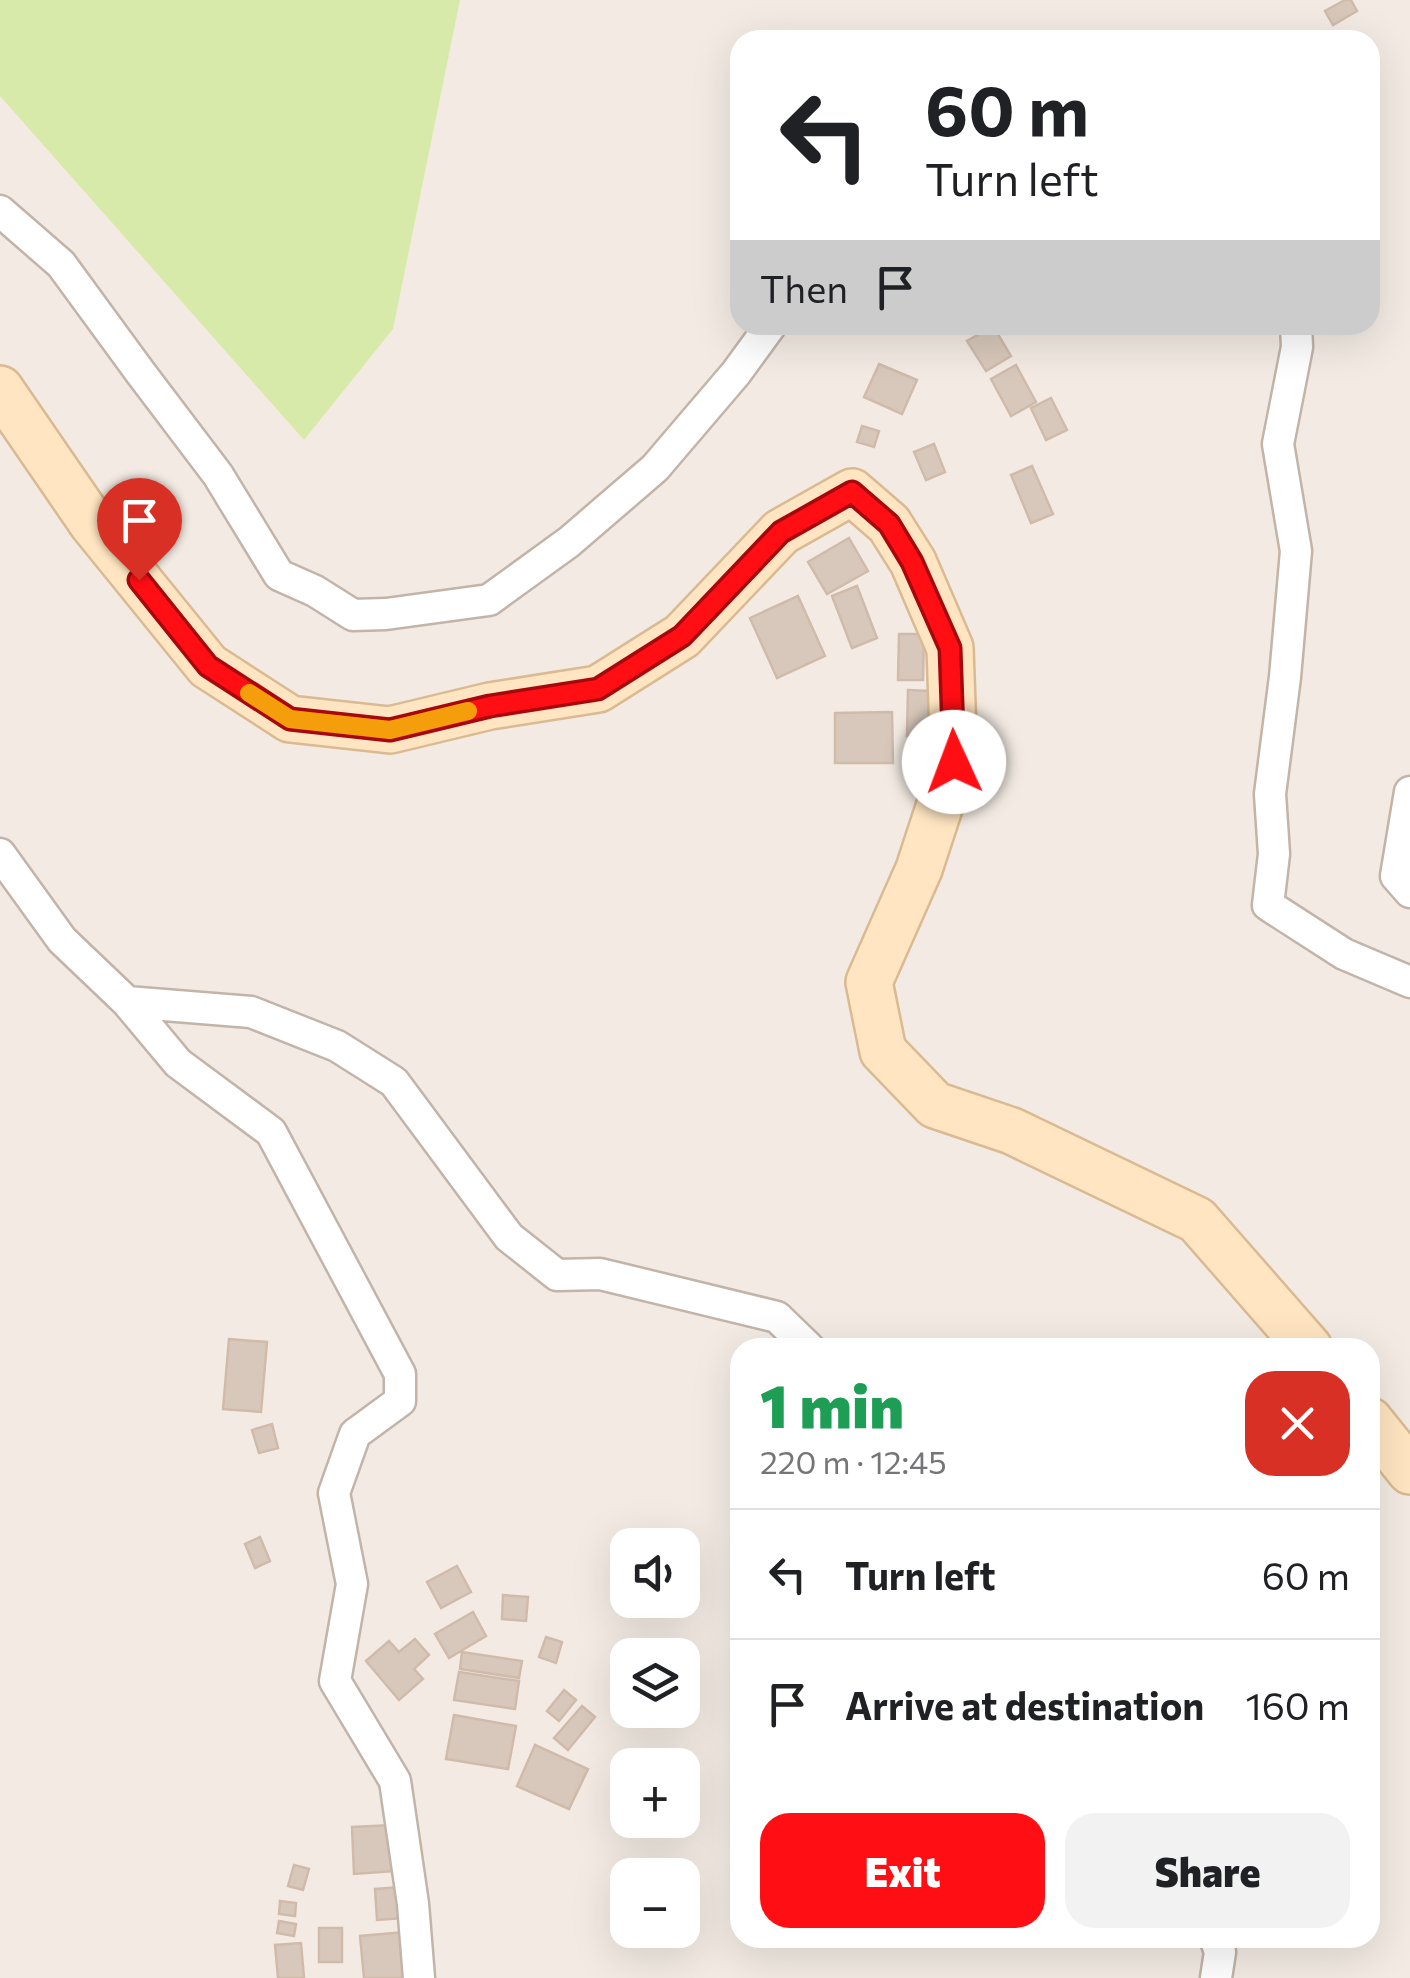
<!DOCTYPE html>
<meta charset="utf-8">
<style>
:root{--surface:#fff;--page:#f2f2f2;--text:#202124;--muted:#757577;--line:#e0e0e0;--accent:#ff0e14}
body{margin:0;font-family:Commissioner,sans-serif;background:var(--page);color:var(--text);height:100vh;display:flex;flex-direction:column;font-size:38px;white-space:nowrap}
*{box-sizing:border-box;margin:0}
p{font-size:32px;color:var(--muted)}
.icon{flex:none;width:55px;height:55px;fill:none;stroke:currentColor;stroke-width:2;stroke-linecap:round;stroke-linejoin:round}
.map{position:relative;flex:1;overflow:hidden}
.sheet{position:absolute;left:730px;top:1338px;width:650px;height:610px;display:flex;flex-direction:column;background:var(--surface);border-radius:30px;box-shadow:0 10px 40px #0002}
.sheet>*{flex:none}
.hud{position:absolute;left:730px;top:30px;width:650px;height:305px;border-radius:30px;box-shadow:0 10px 40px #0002;background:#fff;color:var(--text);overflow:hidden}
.buttons{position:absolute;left:610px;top:1528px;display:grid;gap:20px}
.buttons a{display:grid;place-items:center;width:90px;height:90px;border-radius:20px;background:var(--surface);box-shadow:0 10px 40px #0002;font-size:50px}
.pin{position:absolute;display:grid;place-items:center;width:85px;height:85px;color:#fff;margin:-102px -42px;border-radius:50% 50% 50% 0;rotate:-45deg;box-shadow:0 0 10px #0007}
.pin .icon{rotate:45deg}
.me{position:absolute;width:110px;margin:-55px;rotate:358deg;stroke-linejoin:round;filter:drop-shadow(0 0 8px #0008)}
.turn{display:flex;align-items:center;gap:35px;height:210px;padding:0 30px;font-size:45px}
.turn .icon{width:130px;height:130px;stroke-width:2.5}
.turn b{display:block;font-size:70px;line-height:85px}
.then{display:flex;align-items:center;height:95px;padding:0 30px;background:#0003;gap:20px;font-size:38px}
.round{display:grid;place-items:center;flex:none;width:105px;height:105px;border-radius:30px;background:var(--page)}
.summary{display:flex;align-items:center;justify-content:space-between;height:170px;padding:0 30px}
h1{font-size:60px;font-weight:800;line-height:75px;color:#1e9e55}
.primary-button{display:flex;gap:20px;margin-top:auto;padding:20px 30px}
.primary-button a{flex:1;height:115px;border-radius:30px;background:var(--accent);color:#fff;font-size:40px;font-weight:800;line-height:115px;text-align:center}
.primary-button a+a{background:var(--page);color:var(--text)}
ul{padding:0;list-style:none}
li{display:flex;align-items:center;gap:30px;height:130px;padding:0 30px;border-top:2px solid var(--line)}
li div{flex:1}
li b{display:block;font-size:38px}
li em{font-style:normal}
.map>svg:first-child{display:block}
.green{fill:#d8eaa9}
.building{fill:#d8c8bb;stroke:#d0bbab;stroke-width:2.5}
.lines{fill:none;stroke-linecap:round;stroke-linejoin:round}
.minor-casing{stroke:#c2b4a9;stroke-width:35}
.secondary-casing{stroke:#d9ba92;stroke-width:50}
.minor{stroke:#fff;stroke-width:30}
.secondary{stroke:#ffe5c1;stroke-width:45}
.route-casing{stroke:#a6090d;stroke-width:25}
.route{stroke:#ff0e14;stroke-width:18}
.slow{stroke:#f59e0b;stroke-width:18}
</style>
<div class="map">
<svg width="1410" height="1978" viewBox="0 0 1410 1978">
<rect width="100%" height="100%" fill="#f3ebe3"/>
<!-- green -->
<path class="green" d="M0 0H460L393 329 304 440 0 96Z"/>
<!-- building -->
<path class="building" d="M1345 0H1351L1357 11 1333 25 1325 11Z
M993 326 1011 356 986 371 967 341Z
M879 364 917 380 902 414 864 397Z
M1016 365 1036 402 1011 416 991 379Z
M1051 398 1067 430 1046 440 1031 408Z
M862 426 879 431 874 447 857 442Z
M934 444 945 472 926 480 914 452Z
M1032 466 1053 514 1031 523 1011 475Z
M849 538 868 571 827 594 808 562Z
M857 586 877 638 852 648 832 596Z
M798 596 825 656 777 678 750 618Z
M899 634H924L923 680H898Z
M908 690 929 691 928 736H907Z
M892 712 893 763H835V713Z
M229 1339 267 1342 261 1412 223 1409Z
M272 1424 278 1448 259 1453 252 1430Z
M260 1537 270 1561 255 1568 245 1544Z
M457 1566 471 1592 441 1608 427 1582Z
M503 1595 528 1597 526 1621 502 1619Z
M473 1612 486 1636 449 1658 435 1634Z
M546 1637 562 1642 556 1663 539 1657Z
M415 1639 429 1655 414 1669 423 1679 399 1700 366 1661 389 1641 399 1652Z
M462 1652 522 1661 519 1678 460 1669Z
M459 1672 519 1681 515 1709 454 1700Z
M564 1690 576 1700 559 1721 547 1711Z
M582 1706 595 1717 568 1750 554 1738Z
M454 1715 516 1726 508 1769 446 1759Z
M535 1745 588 1769 569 1809 517 1786Z
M392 1825 394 1871 354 1874 352 1827Z
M294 1865 309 1869 303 1890 288 1886Z
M401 1887 403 1918 377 1920 375 1889Z
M280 1901 296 1903 295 1916 279 1914Z
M279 1921 296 1924 294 1936 277 1933Z
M319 1928H342V1962H319Z
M404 1932 409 1978H364L360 1936Z
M301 1943 304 1978H278L275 1945Z"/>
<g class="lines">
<!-- minor casing -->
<g class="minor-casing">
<path id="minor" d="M0 211 61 264 140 372 218 475 279 575 315 591 353 615 386 614 489 600 569 542 655 468 736 373 771 325
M1296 325 1297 347 1278 444 1296 551 1285 677 1270 794 1274 854 1268 905 1344 954 1410 982
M1410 792 1396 876 1410 892
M0 854 62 940 127 1002 178 1063 271 1132 400 1374V1401L355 1434 334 1493 352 1584 335 1681 395 1781 413 1904 419 1978
M127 1002 251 1012 337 1046 394 1082 509 1237 557 1275 600 1274 777 1317 809 1348
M1215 1938 1220 1952 1216 1978"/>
</g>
<!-- secondary casing -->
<g class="secondary-casing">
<path id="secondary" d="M0 389 92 523 208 666 290 719 390 730 490 706 598 689 682 636 781 532 852 492 889 524 913 562 950 648 954 762 919 869 869 982 883 1051 935 1105 1012 1131 1197 1220 1309 1348
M1370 1421 1410 1471"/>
</g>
<!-- minor -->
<use href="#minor" class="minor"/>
<!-- secondary -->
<use href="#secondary" class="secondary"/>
</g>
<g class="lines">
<!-- route casing -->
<g class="route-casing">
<path id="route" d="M139 580 208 666 290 719 390 730 490 706 598 689 682 636 781 532 852 492 889 524 912 562 950 648 954 762"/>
</g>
<!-- route -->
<use href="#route" class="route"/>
<!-- slow -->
<path class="slow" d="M249 693 290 719 390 730 468 711"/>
</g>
</svg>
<div class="buttons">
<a><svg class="icon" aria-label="sound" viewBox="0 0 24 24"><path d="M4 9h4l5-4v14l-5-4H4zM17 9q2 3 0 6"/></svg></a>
<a><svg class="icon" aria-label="layers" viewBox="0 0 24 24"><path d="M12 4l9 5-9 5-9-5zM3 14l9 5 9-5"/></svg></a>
<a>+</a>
<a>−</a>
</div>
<div class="pin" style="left:139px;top:580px;background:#d93025"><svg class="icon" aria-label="arrive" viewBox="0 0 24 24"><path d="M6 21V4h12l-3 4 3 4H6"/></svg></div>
<svg class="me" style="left:954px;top:762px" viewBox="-20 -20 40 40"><circle r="19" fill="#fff"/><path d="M0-13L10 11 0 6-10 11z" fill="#ff0e14"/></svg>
<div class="hud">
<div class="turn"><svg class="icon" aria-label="left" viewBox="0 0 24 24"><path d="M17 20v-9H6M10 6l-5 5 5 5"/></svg><div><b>60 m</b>Turn left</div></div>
<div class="then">Then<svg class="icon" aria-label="arrive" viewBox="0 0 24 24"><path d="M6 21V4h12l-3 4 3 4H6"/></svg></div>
</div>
<section class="sheet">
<div class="summary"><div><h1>1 min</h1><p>220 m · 12:45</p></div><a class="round" style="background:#d93025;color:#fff"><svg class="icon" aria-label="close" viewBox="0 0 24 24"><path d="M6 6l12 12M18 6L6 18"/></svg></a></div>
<ul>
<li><svg class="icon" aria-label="left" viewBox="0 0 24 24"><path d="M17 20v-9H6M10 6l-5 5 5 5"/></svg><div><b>Turn left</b></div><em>60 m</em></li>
<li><svg class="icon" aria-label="arrive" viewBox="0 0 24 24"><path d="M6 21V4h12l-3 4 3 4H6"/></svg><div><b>Arrive at destination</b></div><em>160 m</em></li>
</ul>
<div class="primary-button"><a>Exit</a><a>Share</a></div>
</section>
</div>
